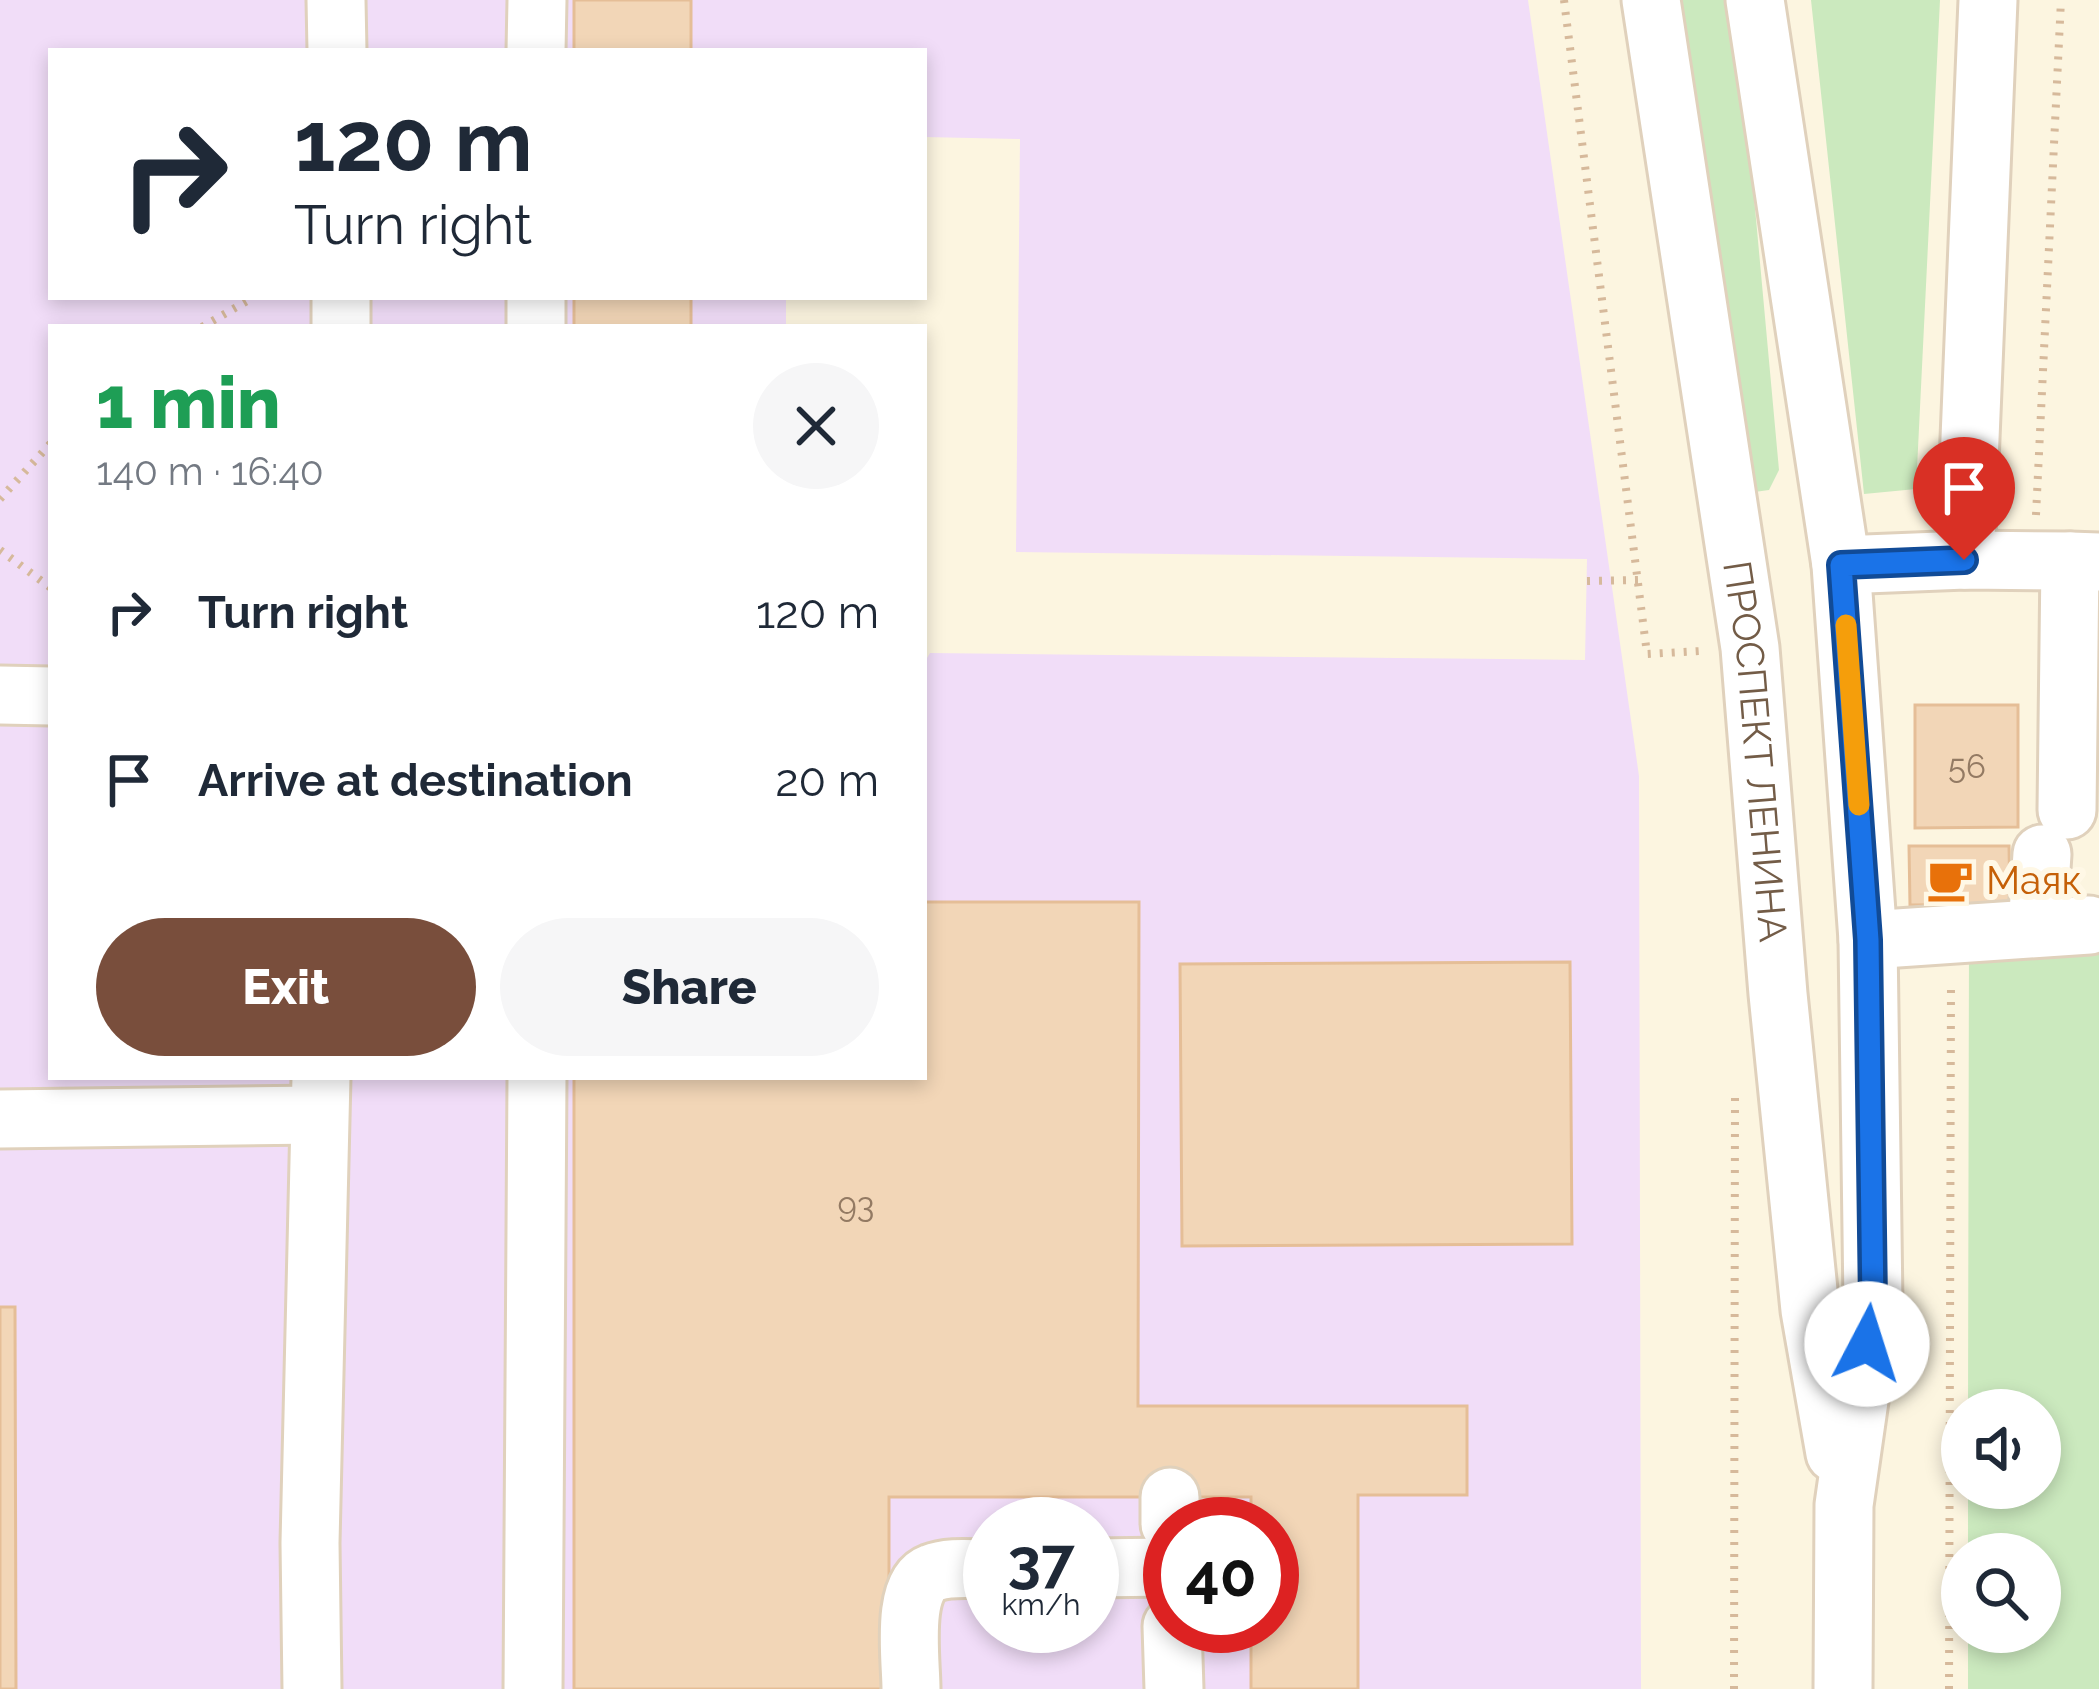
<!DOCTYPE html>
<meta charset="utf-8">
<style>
:root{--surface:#fff;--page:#f6f6f7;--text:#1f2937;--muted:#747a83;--accent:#794e3c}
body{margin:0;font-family:Raleway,sans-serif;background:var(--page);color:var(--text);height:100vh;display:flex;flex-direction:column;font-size:45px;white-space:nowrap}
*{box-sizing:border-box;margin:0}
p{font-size:39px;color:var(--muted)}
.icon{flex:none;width:66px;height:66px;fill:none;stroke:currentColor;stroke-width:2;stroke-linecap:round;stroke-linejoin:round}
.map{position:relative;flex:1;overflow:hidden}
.sheet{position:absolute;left:48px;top:324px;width:879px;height:756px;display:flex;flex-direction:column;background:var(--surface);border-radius:0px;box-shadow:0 6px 18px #0003}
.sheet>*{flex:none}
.hud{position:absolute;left:48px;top:48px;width:879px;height:252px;border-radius:0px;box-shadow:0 6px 18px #0003;background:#fff;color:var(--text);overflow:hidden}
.buttons{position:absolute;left:1941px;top:1389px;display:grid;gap:24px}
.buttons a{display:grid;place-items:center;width:120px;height:120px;border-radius:50%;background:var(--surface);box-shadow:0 6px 18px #0003;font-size:60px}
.speed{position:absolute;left:963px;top:1497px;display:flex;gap:24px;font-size:60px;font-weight:700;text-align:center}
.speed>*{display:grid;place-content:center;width:156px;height:156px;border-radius:50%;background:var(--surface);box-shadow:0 6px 18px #0003;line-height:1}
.speed small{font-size:30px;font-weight:400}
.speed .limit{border:18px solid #d22;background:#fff;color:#111}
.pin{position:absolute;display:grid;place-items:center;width:102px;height:102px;color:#fff;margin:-123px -51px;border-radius:50% 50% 50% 0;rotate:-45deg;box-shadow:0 0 12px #0007}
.pin .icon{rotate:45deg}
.me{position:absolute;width:132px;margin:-66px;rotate:5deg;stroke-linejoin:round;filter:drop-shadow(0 0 9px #0008)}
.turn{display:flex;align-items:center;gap:42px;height:252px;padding:0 48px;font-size:54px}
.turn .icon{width:156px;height:156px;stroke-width:2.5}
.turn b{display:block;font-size:84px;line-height:102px}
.round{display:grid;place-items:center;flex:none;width:126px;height:126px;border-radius:63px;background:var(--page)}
.head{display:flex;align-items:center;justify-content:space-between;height:204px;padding:0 48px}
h1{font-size:72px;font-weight:800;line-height:90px;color:#1e9e55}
.cta{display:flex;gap:24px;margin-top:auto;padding:24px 48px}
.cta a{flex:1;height:138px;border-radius:72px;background:var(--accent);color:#fff;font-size:48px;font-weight:800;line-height:138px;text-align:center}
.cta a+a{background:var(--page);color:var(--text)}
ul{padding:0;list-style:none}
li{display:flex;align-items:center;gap:36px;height:168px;padding:0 48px}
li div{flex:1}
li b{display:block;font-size:45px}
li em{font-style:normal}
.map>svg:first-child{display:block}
.education{fill:#f1ddf8;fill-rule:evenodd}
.green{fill:#cbe9be}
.building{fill:#f2d6b7;stroke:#e5be97;stroke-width:3}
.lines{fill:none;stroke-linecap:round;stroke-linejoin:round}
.minor-casing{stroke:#e0d1bc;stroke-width:63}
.path{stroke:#d6b99b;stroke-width:8;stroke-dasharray:3 9;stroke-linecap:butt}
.minor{stroke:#fff;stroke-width:57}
.route-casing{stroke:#114b97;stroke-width:30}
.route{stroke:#1a73e8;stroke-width:21}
.slow{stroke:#f59e0b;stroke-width:21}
.labels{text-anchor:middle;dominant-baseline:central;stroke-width:12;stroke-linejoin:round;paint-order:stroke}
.number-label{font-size:33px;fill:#937a63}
.street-label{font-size:39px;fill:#735c47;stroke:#fff8e6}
.food-label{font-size:39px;fill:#c56008;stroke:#fff8e6;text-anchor:start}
</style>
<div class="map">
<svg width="2099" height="1689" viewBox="0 0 2099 1689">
<rect width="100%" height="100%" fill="#fcf5e0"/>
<!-- education -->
<path class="education" d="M0 0H574V51H51V297H574V327H51V1077H574V1689H16L15 1308 0 1307Z
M691 0H1528L1639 776 1641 1689H1358V1495H1467V1406H1138L1139 903 924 902V663L930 653 1585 660 1587 559 1016 552 1020 139 924 137V51H691Z
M691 297H786V327H691Z
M889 1497H1251V1524H1170V1626H1251V1689H889ZM990 1524H1092V1626H990Z"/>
<!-- green -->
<path class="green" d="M1681 0H1732L1742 66 1779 470 1769 490 1740 494 1724 477 1692 73Z
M1811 0H1940L1916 489 1864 494Z
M2099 930V1689H1968V1632H2040V1554H1968V1488H2040V1410H1968L1969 940Z"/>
<!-- building -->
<path class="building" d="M574 0H691V51H574Z
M574 297H691V327H574Z
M1915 705H2018V827L1915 828Z
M1909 846H2009L2010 904 1910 905Z
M924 902H1139L1138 1406H1467V1495H1358V1689H1251V1626H1272V1524H1251V1497H889V1689H574V1077H924Z
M1570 962 1572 1244 1182 1246 1180 964Z
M0 1307H15L16 1689H0Z"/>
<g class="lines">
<!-- minor casing -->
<g class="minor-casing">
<g id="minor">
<path d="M336 0 337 51"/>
<path id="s1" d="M1651 0 1750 648 1778 994 1810 1310 1835 1453"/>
<path d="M1755 0 1841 565 1868 940 1873 1303 1844 1505 1843 1689"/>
<path d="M536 51 537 0"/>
<path d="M341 297V327"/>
<path d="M536 297V327"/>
<path d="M1965 560 1988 0"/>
<path d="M1841 565 1965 560 2070 561"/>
<path d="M0 695 51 696"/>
<path d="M2067 810 2070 561 2099 562"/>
<path d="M2037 928 2042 854"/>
<path d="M1868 940 2089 925"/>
<path d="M0 1119 319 1115"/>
<path d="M1170 1497V1524"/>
<path d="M1092 1568 1170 1567"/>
<path d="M1172 1626 1174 1689"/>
<path d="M312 1689 310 1543 321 1077"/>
<path d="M533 1689 537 1077"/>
<path d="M911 1689C911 1659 900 1585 932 1573 949 1566 972 1569 990 1569"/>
</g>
</g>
<!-- path -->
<path class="path" d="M1564 0 1647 654 1701 651
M202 327 254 297
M0 499 51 443
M2036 515 2061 0
M0 550 51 588
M1587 581 1640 580
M1734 1689 1735 1097
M1949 1689 1951 983"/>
<!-- minor -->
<use href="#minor" class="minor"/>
</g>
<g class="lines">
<!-- route casing -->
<g class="route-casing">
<path id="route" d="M1867 1344 1873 1304 1868 940 1841 565 1964 560"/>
</g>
<!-- route -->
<use href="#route" class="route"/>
<!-- slow -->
<path class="slow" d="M1846 625 1859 805"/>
</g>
<!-- icons -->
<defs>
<g id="cafe-bare" transform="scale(3.6)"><path d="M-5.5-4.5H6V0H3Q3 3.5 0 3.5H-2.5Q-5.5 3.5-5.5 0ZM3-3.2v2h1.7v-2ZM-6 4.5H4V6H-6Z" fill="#e8710a" stroke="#fff8e6" stroke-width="2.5" paint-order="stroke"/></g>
</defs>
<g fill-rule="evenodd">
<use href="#cafe-bare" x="1950" y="880"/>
</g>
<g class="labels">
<!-- number labels -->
<g class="number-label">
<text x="1967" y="766">56</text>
<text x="856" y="1205">93</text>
</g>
<!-- street labels -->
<g class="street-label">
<text stroke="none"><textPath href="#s1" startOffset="759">ПРОСПЕКТ ЛЕНИНА</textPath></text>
</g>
<!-- food labels -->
<g class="food-label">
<text x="1986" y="880">Маяк</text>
</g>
</g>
</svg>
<div class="buttons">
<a><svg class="icon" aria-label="sound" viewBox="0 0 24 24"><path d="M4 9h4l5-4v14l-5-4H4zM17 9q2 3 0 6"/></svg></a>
<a><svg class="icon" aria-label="search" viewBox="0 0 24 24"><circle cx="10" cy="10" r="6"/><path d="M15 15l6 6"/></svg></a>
</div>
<div class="speed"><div>37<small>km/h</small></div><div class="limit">40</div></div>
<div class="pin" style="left:1964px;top:560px;background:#d93025"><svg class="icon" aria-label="arrive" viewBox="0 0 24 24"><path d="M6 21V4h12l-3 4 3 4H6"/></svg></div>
<svg class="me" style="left:1867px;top:1344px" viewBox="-20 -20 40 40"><circle r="19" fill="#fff"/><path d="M0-13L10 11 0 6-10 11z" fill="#1a73e8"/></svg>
<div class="hud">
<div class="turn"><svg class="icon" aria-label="right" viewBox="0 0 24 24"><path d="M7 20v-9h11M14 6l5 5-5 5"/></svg><div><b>120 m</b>Turn right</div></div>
</div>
<section class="sheet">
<div class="head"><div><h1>1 min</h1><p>140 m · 16:40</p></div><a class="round"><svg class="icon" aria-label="close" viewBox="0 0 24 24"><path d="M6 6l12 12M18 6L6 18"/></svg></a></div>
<ul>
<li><svg class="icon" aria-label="right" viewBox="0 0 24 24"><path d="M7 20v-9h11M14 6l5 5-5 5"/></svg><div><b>Turn right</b></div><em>120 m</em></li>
<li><svg class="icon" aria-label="arrive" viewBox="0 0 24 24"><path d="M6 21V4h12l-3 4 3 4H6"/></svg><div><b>Arrive at destination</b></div><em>20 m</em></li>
</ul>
<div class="cta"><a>Exit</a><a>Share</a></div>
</section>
</div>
